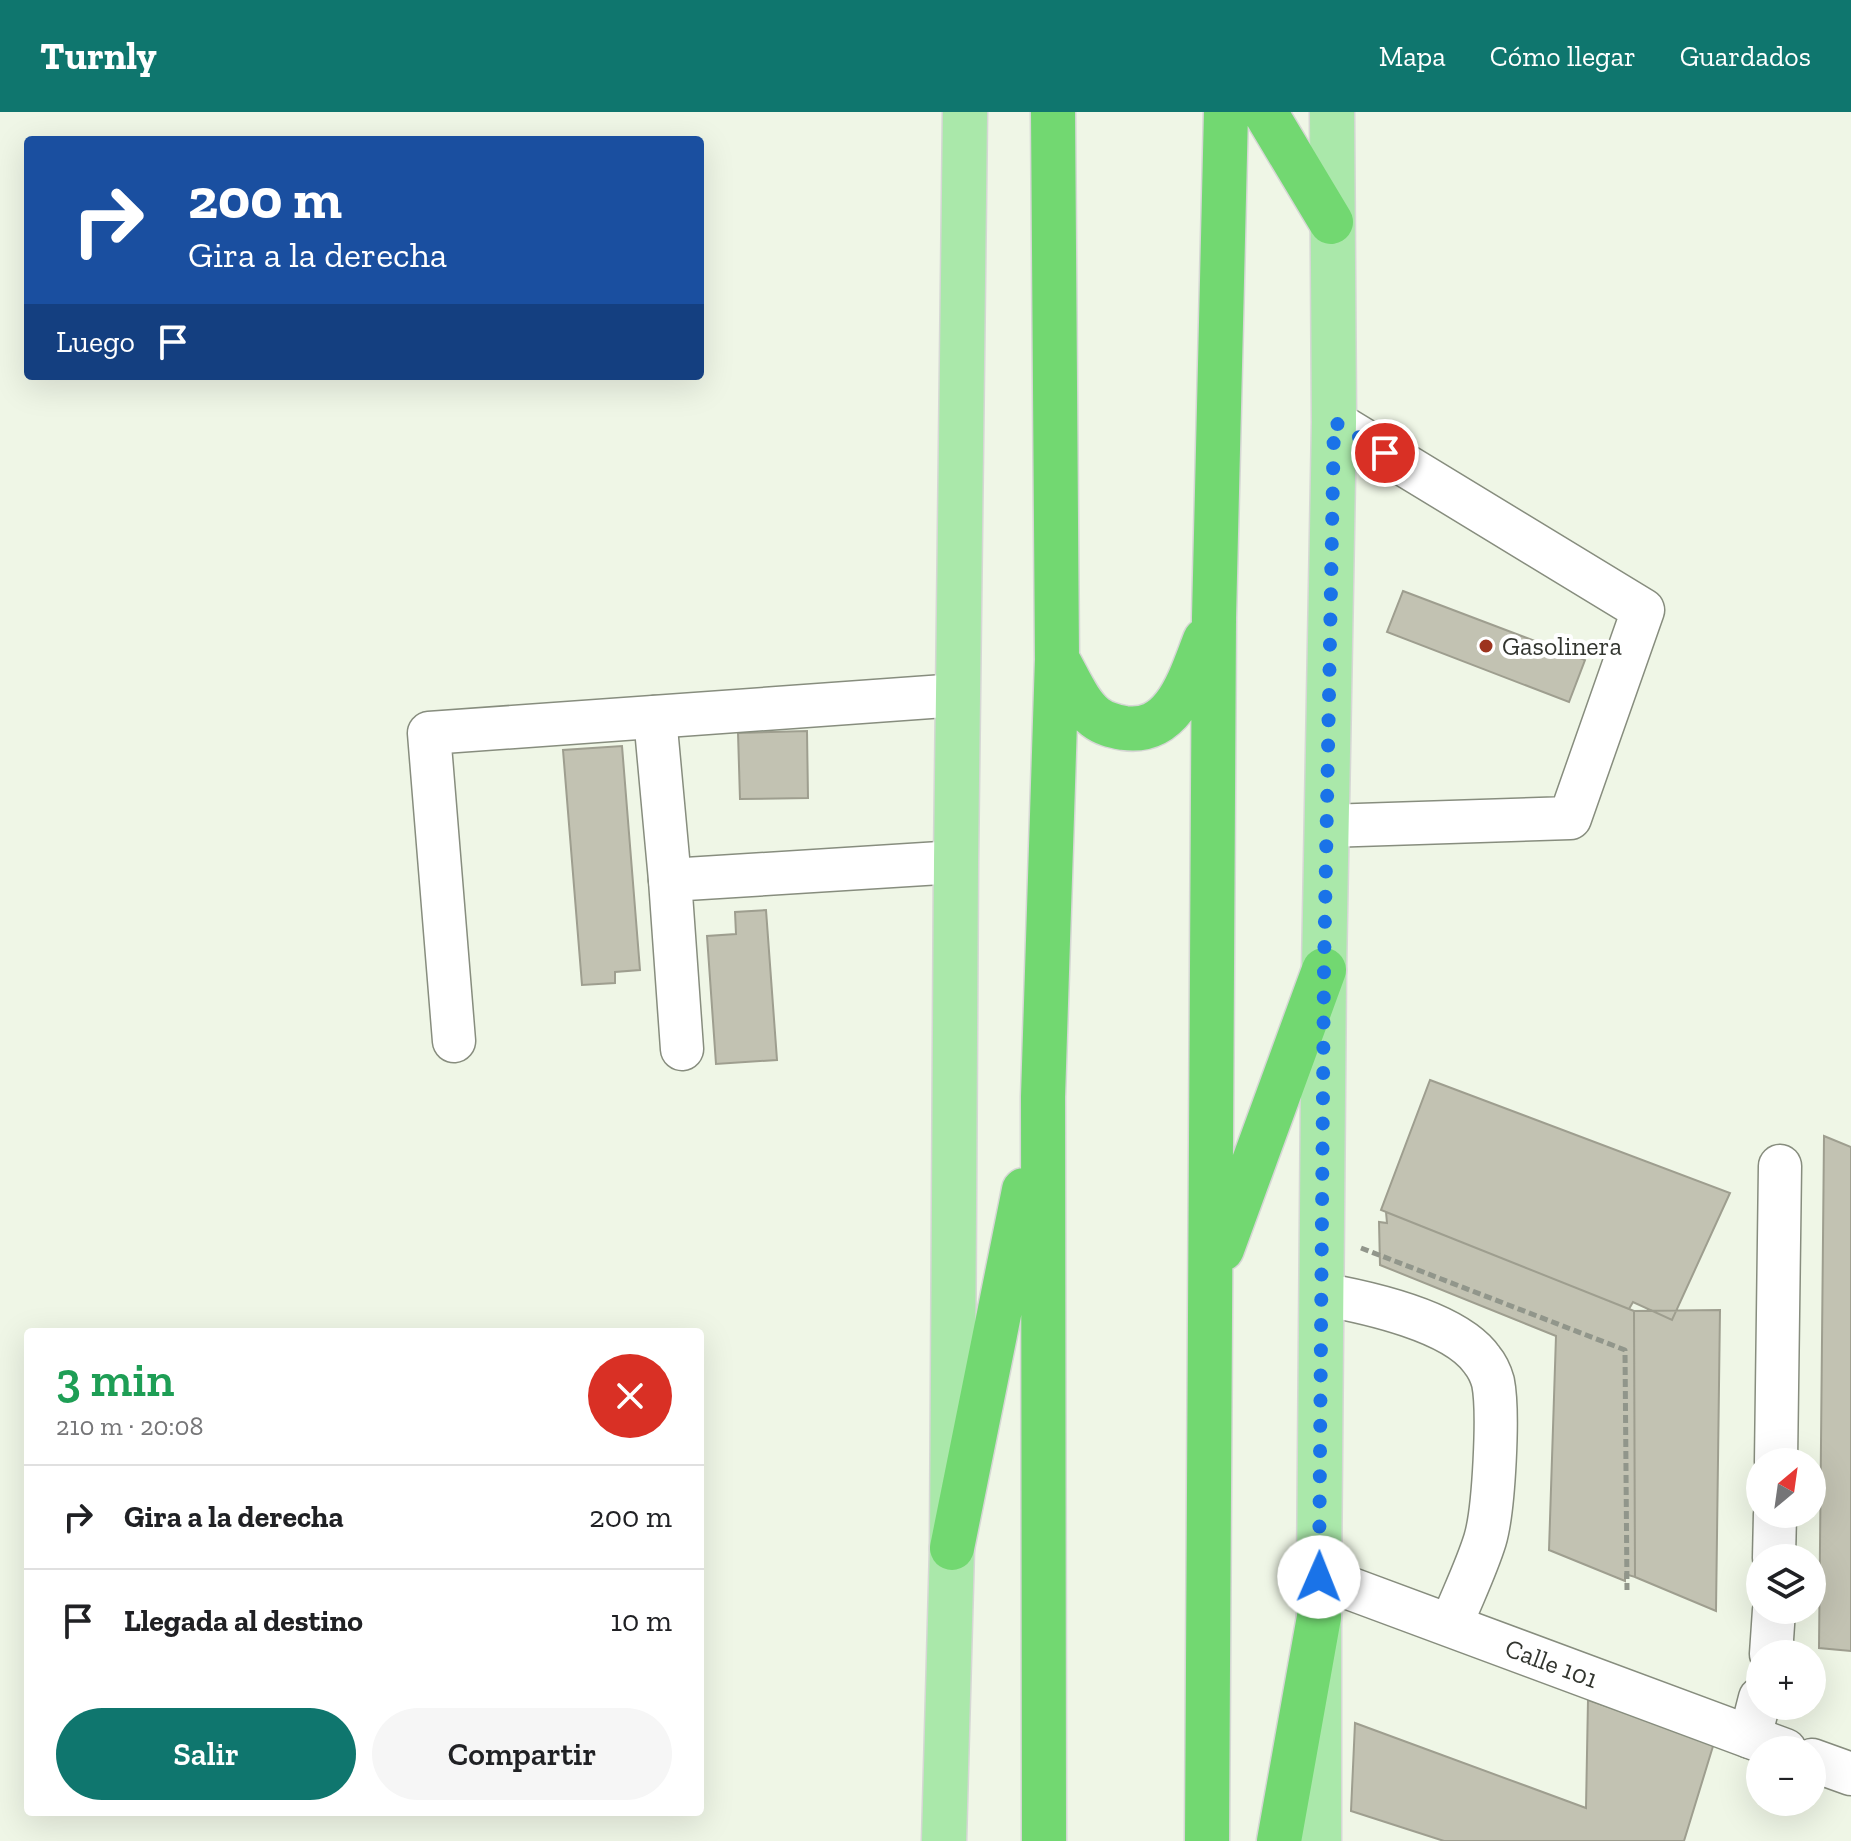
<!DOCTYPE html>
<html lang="es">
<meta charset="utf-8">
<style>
:root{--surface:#fff;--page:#f6f6f6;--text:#202124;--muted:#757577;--line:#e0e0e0;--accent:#0f766e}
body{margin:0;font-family:"Zilla Slab",serif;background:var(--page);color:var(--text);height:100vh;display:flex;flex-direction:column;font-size:30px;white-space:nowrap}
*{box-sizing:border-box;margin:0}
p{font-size:26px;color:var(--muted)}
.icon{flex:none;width:44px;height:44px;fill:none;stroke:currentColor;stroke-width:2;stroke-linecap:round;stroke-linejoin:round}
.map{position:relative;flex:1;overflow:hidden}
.panel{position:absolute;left:24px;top:1216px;width:680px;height:488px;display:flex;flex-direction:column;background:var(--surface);border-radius:8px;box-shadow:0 8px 32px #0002}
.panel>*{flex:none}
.top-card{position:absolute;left:24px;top:24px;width:680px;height:244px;border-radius:8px;box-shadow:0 8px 32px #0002;background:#1a4fa0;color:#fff;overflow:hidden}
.needle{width:52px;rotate:29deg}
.tools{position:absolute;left:1746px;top:1336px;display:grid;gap:16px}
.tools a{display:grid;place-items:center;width:80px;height:80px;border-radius:50%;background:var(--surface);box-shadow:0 8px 32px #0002;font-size:40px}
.pin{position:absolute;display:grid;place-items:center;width:68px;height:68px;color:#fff;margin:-34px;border:4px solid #fff;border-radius:50%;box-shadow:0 2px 8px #0007}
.me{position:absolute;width:88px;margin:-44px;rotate:1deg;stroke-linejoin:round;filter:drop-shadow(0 0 6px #0008)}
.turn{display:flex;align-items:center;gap:28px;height:168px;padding:0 32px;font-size:36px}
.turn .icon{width:104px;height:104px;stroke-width:2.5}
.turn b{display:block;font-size:56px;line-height:68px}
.then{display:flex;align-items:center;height:76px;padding:0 32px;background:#0003;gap:16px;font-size:30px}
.round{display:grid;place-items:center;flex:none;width:84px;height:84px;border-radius:42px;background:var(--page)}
.head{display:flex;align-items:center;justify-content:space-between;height:136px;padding:0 32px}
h1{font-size:48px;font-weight:600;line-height:60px;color:#1e9e55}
.button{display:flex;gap:16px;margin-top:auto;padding:16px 32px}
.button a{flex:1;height:92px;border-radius:48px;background:var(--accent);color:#fff;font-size:32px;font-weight:600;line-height:92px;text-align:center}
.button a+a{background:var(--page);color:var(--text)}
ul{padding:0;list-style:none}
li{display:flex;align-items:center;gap:24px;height:104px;padding:0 32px;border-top:2px solid var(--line)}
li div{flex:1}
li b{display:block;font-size:30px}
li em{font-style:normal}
header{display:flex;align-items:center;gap:48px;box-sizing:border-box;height:112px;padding:0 40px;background:var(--accent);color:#fff}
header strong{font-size:38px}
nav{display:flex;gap:44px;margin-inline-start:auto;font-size:28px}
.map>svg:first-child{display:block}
.building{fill:#c2c2b2;stroke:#9e9e8f;stroke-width:2}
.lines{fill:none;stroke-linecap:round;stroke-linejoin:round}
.minor-casing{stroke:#878d7e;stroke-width:45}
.major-casing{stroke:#d6d7d5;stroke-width:47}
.highway-casing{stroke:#d6d7d5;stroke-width:47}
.path{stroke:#91968b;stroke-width:5;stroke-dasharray:8 4;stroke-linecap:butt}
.minor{stroke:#fff;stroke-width:42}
.major{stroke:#aae8aa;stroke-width:44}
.highway{stroke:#72d871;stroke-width:44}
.route{stroke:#1a73e8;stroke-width:14;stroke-dasharray:0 25.2}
.poi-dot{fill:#9d341f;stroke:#fff;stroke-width:3}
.labels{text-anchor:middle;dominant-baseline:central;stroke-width:8;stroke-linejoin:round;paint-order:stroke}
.poi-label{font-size:26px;fill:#32352f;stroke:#fff;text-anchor:start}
.street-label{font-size:26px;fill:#32352f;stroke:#fff}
</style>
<header>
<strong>Turnly</strong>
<nav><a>Mapa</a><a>Cómo llegar</a><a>Guardados</a></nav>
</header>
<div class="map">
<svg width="1851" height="1729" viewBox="0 0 1851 1729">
<rect width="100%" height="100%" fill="#eff6e6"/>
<!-- building -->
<path class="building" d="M1403 479 1585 548 1569 590 1387 520Z
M807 619 808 686 740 687 738 621Z
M622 634 640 858 615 860V871L582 873 563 638Z
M766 798 777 948 716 952 707 824 736 822 735 800Z
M1430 968 1730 1081 1672 1208 1633 1190 1629 1197 1381 1098Z
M1824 1024 1851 1035V1539L1819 1536Z
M1386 1100 1634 1199 1635 1465 1625 1462V1469L1549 1438 1556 1224 1380 1153 1379 1110 1387 1111Z
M1720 1198 1716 1499 1635 1465 1634 1199Z
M1588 1588 1714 1631 1684 1729H1444L1351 1699 1355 1611 1586 1696Z"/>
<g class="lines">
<!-- minor casing -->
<g class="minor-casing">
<g id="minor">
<path d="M655 605 670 768"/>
<path d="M1327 714 1570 706 1643 498 1334 310"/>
<path d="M454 929 429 621 958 583"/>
<path d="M682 937 670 768 956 750"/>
<path d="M1321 1182C1366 1190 1455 1209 1482 1248 1487 1254 1491 1263 1493 1270 1499 1300 1494 1398 1485 1428 1476 1457 1462 1485 1451 1513"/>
<path d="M1776 1350 1780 1054"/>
<path d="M1774 1446 1775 1402"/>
<path id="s1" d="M1319 1465 1785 1638"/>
<path d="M1771 1542 1774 1498"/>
<path d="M1750 1625 1760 1586"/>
<path d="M1812 1648 1851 1662"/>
</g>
</g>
<!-- major casing -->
<g class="major-casing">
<path id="major" d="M944 1729 952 1436 956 750 965 0
M1319 1729V1465L1324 858 1334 310 1332 0"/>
</g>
<!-- highway casing -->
<g class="highway-casing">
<path id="highway" d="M1265 0 1331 110
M1057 547C1068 565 1078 592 1095 605 1104 612 1113 614 1124 616 1175 623 1190 566 1205 528
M1222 1137 1324 858
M952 1436 1024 1078
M1044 1729 1043 985 1057 547 1053 0
M1207 1729 1214 506 1226 0
M1279 1729 1319 1505"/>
</g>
<!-- path -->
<path class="path" d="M1361 1136 1625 1238 1627 1478"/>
<!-- minor -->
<use href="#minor" class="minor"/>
<!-- major -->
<use href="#major" class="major"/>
<!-- highway -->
<use href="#highway" class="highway"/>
</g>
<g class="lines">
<!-- route -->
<path class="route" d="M1319 1465 1324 858 1334 310 1385 341"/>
</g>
<!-- markers -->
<circle class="poi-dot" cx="1486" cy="534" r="8"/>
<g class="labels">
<!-- poi labels -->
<g class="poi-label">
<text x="1502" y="534">Gasolinera</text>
</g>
<!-- street labels -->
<g class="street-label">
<text stroke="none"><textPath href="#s1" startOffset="248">Calle 101</textPath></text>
</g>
</g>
</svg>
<div class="tools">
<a><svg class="needle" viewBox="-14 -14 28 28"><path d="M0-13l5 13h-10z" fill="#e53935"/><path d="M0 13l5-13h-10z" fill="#757577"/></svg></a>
<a><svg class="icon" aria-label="layers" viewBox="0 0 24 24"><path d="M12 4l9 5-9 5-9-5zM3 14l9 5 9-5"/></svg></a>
<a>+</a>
<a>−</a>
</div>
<div class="pin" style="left:1385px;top:341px;background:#d93025"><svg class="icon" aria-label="arrive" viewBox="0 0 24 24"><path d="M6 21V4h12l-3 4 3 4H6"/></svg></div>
<svg class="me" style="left:1319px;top:1465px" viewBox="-20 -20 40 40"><circle r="19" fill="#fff"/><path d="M0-13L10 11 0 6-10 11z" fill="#1a73e8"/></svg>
<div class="top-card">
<div class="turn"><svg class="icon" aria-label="right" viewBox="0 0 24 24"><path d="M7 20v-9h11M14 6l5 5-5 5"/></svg><div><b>200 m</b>Gira a la derecha</div></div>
<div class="then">Luego<svg class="icon" aria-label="arrive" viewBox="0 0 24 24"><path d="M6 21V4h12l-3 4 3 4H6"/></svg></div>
</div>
<section class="panel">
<div class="head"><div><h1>3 min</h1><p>210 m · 20:08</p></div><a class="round" style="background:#d93025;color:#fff"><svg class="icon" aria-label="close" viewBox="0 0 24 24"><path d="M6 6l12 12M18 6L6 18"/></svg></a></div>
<ul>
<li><svg class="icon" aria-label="right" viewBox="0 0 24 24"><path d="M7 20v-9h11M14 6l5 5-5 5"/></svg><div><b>Gira a la derecha</b></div><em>200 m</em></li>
<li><svg class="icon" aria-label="arrive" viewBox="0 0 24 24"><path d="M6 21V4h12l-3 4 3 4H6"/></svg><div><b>Llegada al destino</b></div><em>10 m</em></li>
</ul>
<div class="button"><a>Salir</a><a>Compartir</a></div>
</section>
</div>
